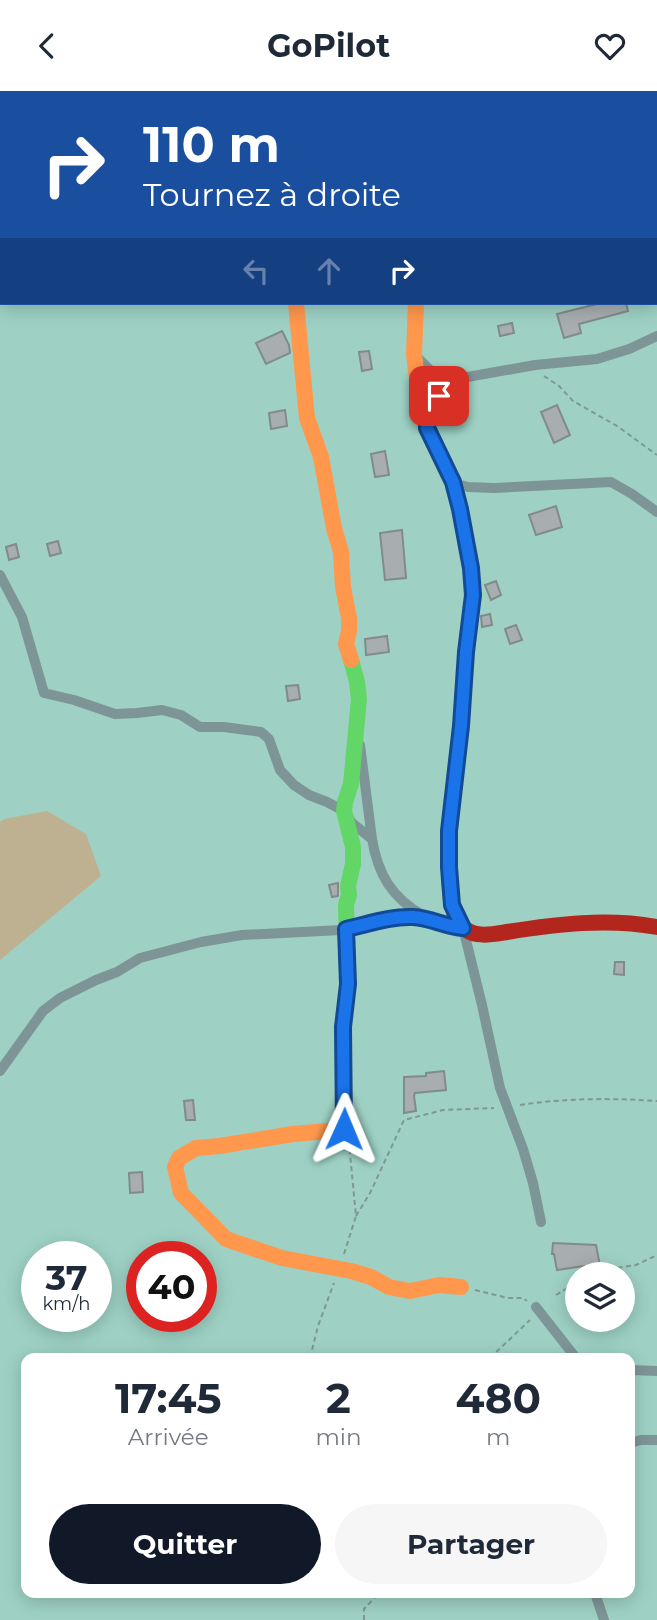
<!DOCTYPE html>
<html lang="fr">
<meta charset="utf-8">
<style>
:root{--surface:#fff;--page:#f6f6f7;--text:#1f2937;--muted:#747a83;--accent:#111827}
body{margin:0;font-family:Montserrat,sans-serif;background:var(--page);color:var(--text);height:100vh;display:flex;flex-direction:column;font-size:26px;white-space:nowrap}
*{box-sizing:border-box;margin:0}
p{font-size:23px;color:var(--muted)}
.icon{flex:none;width:38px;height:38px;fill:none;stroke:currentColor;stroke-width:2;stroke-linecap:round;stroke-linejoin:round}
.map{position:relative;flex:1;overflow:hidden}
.side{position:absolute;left:21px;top:1262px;width:614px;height:245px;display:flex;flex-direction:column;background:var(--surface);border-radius:14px;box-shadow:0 4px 18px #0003}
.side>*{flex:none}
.banner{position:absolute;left:0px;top:0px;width:658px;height:214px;box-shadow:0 4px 18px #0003;background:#1a4fa0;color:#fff;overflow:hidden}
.controls{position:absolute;left:565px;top:1171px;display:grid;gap:14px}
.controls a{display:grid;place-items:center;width:70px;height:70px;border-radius:50%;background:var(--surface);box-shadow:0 4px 18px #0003;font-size:35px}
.speed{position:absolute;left:21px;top:1150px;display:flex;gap:14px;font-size:35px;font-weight:700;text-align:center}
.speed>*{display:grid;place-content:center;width:91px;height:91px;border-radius:50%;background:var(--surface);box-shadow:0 4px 18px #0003;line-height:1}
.speed small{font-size:18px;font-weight:400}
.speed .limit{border:10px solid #d22;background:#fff;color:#111}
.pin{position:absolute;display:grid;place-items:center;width:60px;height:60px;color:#fff;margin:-30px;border-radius:14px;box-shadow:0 4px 10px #0006}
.me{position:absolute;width:77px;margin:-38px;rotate:1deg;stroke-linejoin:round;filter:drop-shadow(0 0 5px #0008)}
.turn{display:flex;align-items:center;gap:24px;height:147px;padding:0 28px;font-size:32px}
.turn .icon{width:91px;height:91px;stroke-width:2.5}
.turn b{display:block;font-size:49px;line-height:60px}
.lanes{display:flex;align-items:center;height:66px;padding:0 28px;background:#0003;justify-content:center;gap:35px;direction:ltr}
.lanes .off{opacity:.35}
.eta{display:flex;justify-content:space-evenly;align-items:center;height:119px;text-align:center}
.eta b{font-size:42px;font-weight:700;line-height:49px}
.cta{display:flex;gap:14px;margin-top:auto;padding:14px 28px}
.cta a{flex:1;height:80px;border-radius:42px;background:var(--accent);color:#fff;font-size:28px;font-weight:700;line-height:80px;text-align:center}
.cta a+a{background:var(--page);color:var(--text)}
header{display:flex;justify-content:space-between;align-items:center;height:91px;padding:0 28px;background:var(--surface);font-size:32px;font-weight:700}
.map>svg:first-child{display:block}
.green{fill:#bdb191}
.building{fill:#a8aeaf;stroke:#818b8b;stroke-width:2}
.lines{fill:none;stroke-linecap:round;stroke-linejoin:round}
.path{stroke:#7d9896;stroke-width:2;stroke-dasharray:5 3.5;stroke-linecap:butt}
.street{stroke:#7e9597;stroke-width:10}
.fast{stroke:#63d668;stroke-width:16}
.slow{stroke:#ff974d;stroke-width:16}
.jam{stroke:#b3261e;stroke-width:16}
.route-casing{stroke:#114b97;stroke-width:18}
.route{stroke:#1a73e8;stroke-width:12}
</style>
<header><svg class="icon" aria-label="back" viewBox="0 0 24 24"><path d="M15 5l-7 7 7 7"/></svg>GoPilot<svg class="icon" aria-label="heart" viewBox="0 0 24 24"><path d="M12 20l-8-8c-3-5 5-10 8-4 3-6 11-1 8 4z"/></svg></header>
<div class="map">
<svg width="657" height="1529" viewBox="0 0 657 1529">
<rect width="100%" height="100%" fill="#9ed1c4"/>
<!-- green -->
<path class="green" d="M47 720 86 743 101 785 0 869V731L4 728Z"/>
<!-- building -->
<path class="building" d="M601 212H626L628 220 579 233 581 242 564 247 557 223Z
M512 232 514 242 500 245 498 235Z
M282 240 289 254 290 262 266 273 256 252Z
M369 260 372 278 362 280 359 261Z
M557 314 570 344 554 352 541 321Z
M285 319 287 335 271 338 269 322Z
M385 360 389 384 375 386 371 363Z
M556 415 562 436 536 444 529 424Z
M402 439 406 487 385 489 380 442Z
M58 450 61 462 50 465 47 453Z
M16 453 19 466 9 469 6 456Z
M496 490 501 504 491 509 485 494Z
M490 523 492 534 482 536 481 525Z
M516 534 522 549 510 553 505 538Z
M387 545 389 561 366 564 365 548Z
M298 594 300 608 288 610 286 595Z
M338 792V805L332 806 329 794Z
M615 871H624V884L614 883Z
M444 980 446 999 415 1002 414 1005 416 1020 404 1022V986L426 985V982Z
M193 1009 195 1029H186L184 1010Z
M142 1081 143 1101 130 1102 129 1082Z
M553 1152 596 1154 600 1175 584 1178V1175L557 1179 554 1163H552Z"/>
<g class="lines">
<!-- path -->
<path class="path" d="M544 285 559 295 573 310 617 335 657 364
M520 1014C565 1007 612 1007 657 1010
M356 1125 370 1102 404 1029 443 1019 494 1017
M344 1163 356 1125 349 1052
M593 1183 602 1179 636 1174 657 1164
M475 1199 508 1207H523L527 1210
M556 1204 578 1191
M310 1267 318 1235 334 1192
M490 1267 530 1229
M364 1529V1518L379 1502"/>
<!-- street -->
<path class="street" d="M212 0 221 2
M276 0V2
M656 20H657
M0 135 2 134
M414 263 430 279 441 286 462 287 535 274 597 268 629 258 657 245
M427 333 429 320 439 305 462 287
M453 392 468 396 494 397 611 391 632 403 657 421
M0 484 22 526 44 602 74 609 115 623 137 622 162 619 181 624 200 636H224L261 641 269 648 280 679 294 694 309 704 327 711 344 720 352 732 372 748C378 784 392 807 424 825
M360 654 372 748
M0 980 43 920 60 907 96 889 117 881 140 867 201 851 242 844 341 839 381 830 412 826 429 829 450 836 463 837 482 914 500 997 523 1058 533 1092 541 1131
M536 1216 576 1267
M630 1279 657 1280
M630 1352 641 1349H657
M537 1502H548
M595 1502 604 1529"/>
<!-- fast -->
<path class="fast" d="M339 1039 344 1038 343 936 348 893 346 814 349 804 348 795 353 773V756L344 720 345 711 351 693 359 608 357 591 351 569"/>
<!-- slow -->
<path class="slow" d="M296 212 307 327 321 366 334 437 341 461 343 496 349 527V540L346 553 351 569
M416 212 414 263 421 322 432 350 453 392 460 418 471 477 473 504 466 561 461 635 449 740V777
M339 1039 293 1043 219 1055 196 1057 179 1067 175 1076 181 1102 226 1148 282 1167 351 1180 371 1186 389 1196 410 1200 439 1194 461 1196"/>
<!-- jam -->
<path class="jam" d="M449 777C450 796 449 825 465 838 476 847 494 843 507 841 557 833 607 827 657 836"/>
</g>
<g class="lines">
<!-- route casing -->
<g class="route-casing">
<path id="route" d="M344 1038 343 936 348 893 346 838C368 833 392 825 413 826 431 827 446 836 463 837L452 814 449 776V740L461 635 466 561 473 504 471 477 460 418 453 391 427 337 429 320 439 305"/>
</g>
<!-- route -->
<use href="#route" class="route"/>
</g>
</svg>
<div class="controls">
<a><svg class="icon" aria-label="layers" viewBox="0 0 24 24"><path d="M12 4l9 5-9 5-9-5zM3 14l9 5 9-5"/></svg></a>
</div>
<div class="speed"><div>37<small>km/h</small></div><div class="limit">40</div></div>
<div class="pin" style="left:439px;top:305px;background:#d93025"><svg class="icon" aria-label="arrive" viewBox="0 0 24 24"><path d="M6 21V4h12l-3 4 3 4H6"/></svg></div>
<svg class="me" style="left:344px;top:1038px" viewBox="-20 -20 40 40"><path d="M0-17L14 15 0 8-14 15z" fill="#1a73e8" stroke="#fff" stroke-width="4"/></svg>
<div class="banner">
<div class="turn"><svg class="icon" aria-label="right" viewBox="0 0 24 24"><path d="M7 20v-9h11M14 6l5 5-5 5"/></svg><div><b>110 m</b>Tournez à droite</div></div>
<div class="lanes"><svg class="icon off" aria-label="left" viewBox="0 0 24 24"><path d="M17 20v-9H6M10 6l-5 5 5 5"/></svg><svg class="icon off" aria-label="ahead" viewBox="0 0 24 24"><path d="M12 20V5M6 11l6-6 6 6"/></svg><svg class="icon" aria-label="right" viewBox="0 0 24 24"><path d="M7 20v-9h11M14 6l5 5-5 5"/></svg></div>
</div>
<section class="side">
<div class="eta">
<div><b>17:45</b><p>Arrivée</p></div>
<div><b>2</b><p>min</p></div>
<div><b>480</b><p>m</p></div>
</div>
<div class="cta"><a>Quitter</a><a>Partager</a></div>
</section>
</div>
